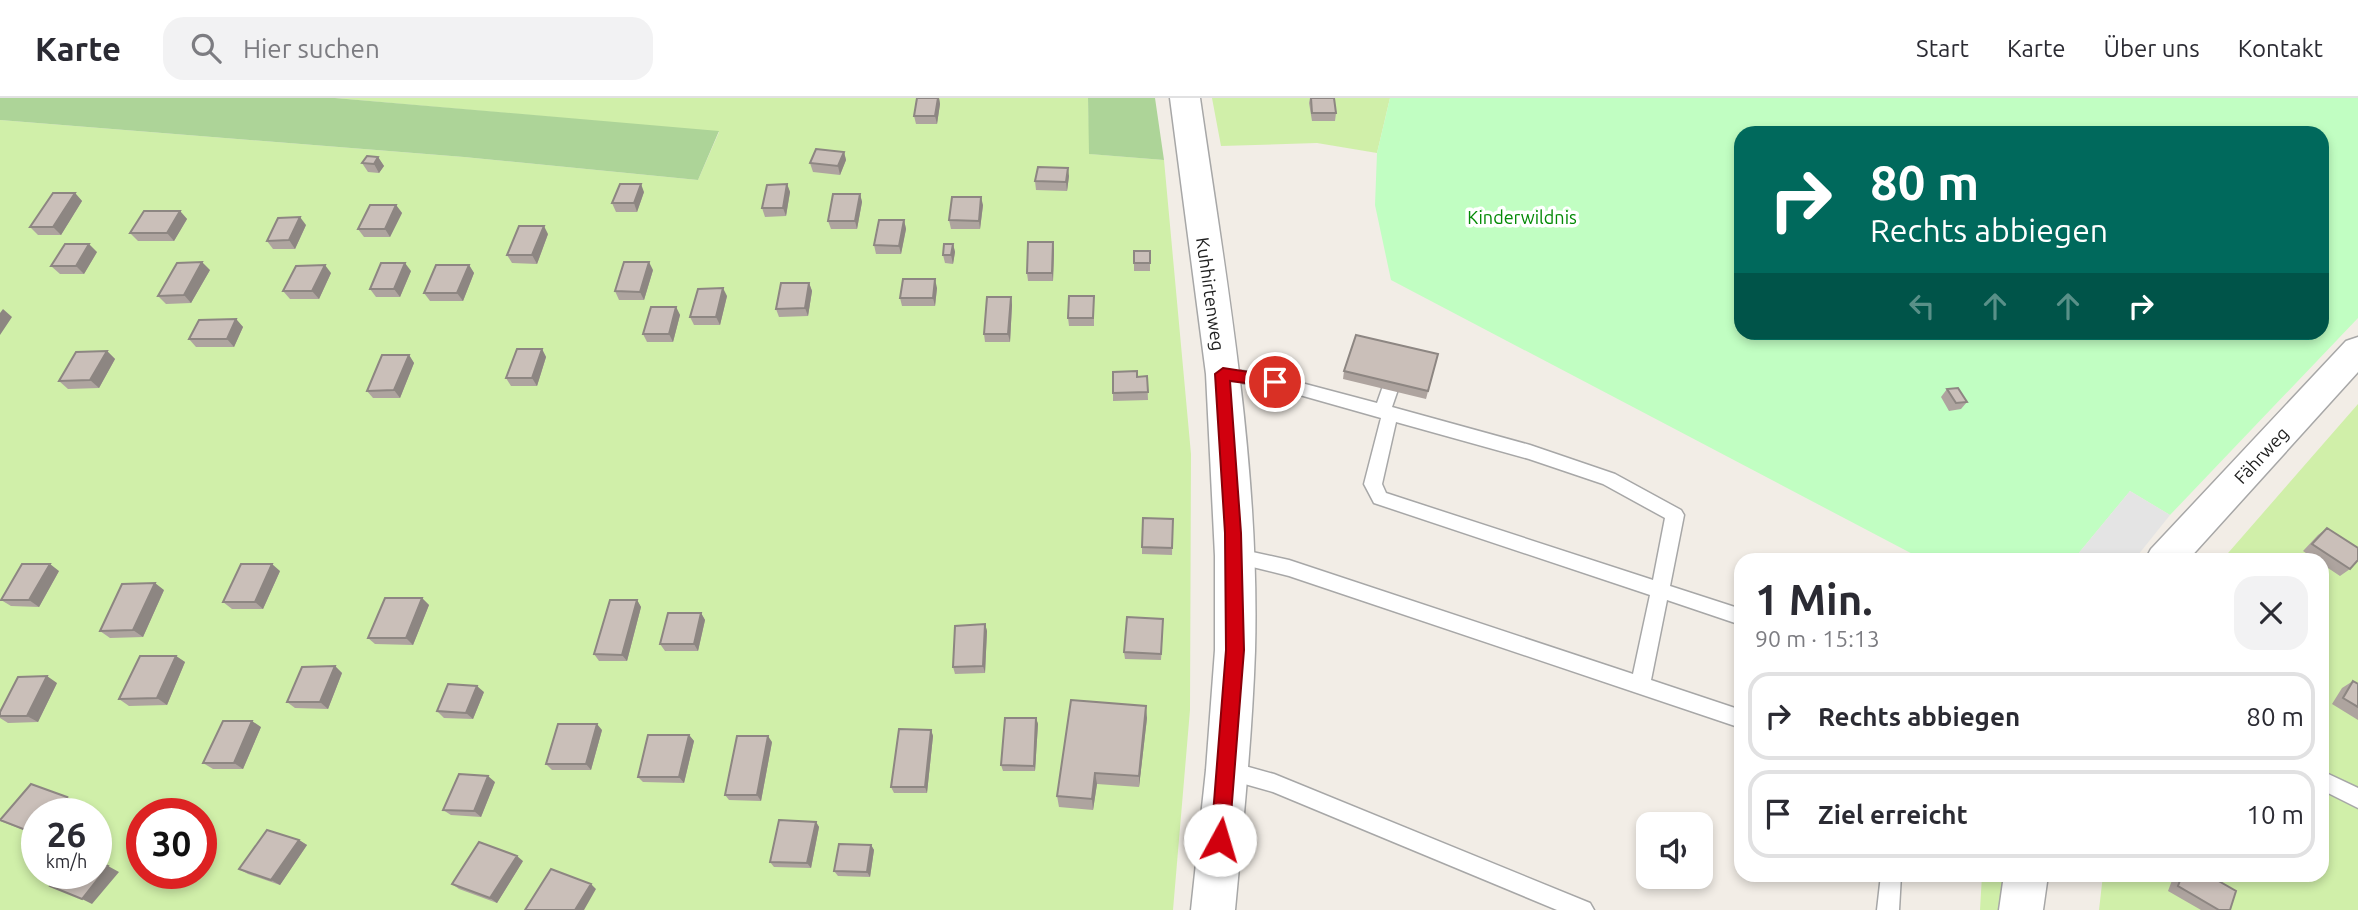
<!DOCTYPE html>
<html lang="de">
<meta charset="utf-8">
<style>
:root{--surface:#fff;--page:#f2f2f3;--text:#2b2b33;--muted:#7c7c81;--line:#e1e1e2}
body{margin:0;font-family:Ubuntu,sans-serif;background:var(--page);color:var(--text);height:100vh;display:flex;flex-direction:column;font-size:26px;white-space:nowrap}
*{box-sizing:border-box;margin:0}
p{font-size:23px;color:var(--muted)}
.icon{flex:none;width:38px;height:38px;fill:none;stroke:currentColor;stroke-width:2;stroke-linecap:round;stroke-linejoin:round}
.map{position:relative;flex:1;overflow:hidden}
.sheet{position:absolute;left:1734px;top:455px;width:595px;height:329px;display:flex;flex-direction:column;background:var(--surface);border-radius:21px;box-shadow:0 4px 10px #0003}
.sheet>*{flex:none}
.guide{position:absolute;left:1734px;top:28px;width:595px;height:214px;border-radius:21px;box-shadow:0 4px 10px #0003;background:#00695c;color:#fff;overflow:hidden}
.fabs{position:absolute;left:1636px;top:714px;display:grid;gap:14px}
.fabs a{display:grid;place-items:center;width:77px;height:77px;border-radius:14px;background:var(--surface);box-shadow:0 4px 10px #0003;font-size:35px}
.speed{position:absolute;left:21px;top:700px;display:flex;gap:14px;font-size:35px;font-weight:700;text-align:center}
.speed>*{display:grid;place-content:center;width:91px;height:91px;border-radius:50%;background:var(--surface);box-shadow:0 4px 10px #0003;line-height:1}
.speed small{font-size:18px;font-weight:400}
.speed .limit{border:10px solid #d22;background:#fff;color:#111}
.pin{position:absolute;display:grid;place-items:center;width:60px;height:60px;color:#fff;margin:-30px;border:4px solid #fff;border-radius:50%;box-shadow:0 2px 7px #0007}
.me{position:absolute;width:77px;margin:-38px;rotate:6deg;stroke-linejoin:round;filter:drop-shadow(0 0 5px #0008)}
.turn{display:flex;align-items:center;gap:24px;height:147px;padding:0 21px;font-size:32px}
.turn .icon{width:91px;height:91px;stroke-width:2.5}
.turn b{display:block;font-size:49px;line-height:60px}
.lanes{display:flex;align-items:center;height:66px;padding:0 21px;background:#0003;justify-content:center;gap:35px;direction:ltr}
.lanes .off{opacity:.35}
.round{display:grid;place-items:center;flex:none;width:74px;height:74px;border-radius:21px;background:var(--page)}
.headline{display:flex;align-items:center;justify-content:space-between;height:119px;padding:0 21px}
h1{font-size:42px;font-weight:600;line-height:52px}
ul{padding:0;list-style:none}
li{display:flex;align-items:center;gap:21px;height:88px;margin:0 14px 10px;padding:0 7px;border:4px solid var(--line);border-radius:21px}
li div{flex:1}
li b{display:block;font-size:26px}
li em{font-style:normal}
header{display:flex;align-items:center;gap:42px;box-sizing:border-box;height:98px;padding:0 35px;background:var(--surface);border-bottom:2px solid var(--line)}
header strong{font-size:33px}
nav{display:flex;gap:38px;margin-inline-start:auto;font-size:24px}
.search{width:490px;height:63px;background:var(--page);display:flex;align-items:center;gap:18px;box-sizing:border-box;padding:0 24px;border-radius:21px;color:var(--muted);font-size:26px}
.map>svg:first-child{display:block}
.grass{fill:#d0efa9;fill-rule:evenodd}
.forest{fill:#add498}
.park{fill:#c1fec2;fill-rule:evenodd}
.parking{fill:#e4e4e4}
.lines{fill:none;stroke-linecap:round;stroke-linejoin:round}
.lane-casing{stroke:#a7a7a7;stroke-width:3}
.street-casing{stroke:#a7a7a7;stroke-width:3}
.lane{fill:#fff;fill-rule:evenodd}
.street{fill:#fff;fill-rule:evenodd}
.wall{fill:#aea49f}
.shaded-wall{fill:#8d8682}
.building{fill:#cabfb9;stroke:#8d8682;stroke-width:2}
.route{fill:#d1000e;stroke:#880009;stroke-width:2}
.labels{text-anchor:middle;dominant-baseline:central;stroke-width:7;stroke-linejoin:round;paint-order:stroke}
.park-label{font-size:18px;fill:#038a05;stroke:#fff}
.street-label{font-size:18px;fill:#202020;stroke:#fff}
</style>
<header>
<strong>Karte</strong>
<div class="search"><svg class="icon" aria-label="search" viewBox="0 0 24 24"><circle cx="10" cy="10" r="6"/><path d="M15 15l6 6"/></svg>Hier suchen</div>
<nav><a>Start</a><a>Karte</a><a>Über uns</a><a>Kontakt</a></nav>
</header>
<div class="map">
<svg width="2358" height="812" viewBox="0 0 2358 812">
<rect width="100%" height="100%" fill="#f2ede6"/>
<!-- grass -->
<path class="grass" d="M335 0H1088L1090 56 1164 62 1191 356 1190 612 1173 812H0V22L464 59 698 82 719 34ZM37 716H96V775H37ZM142 716H201V775H142Z
M1212 0H1390L1377 55 1317 45 1221 48Z
M2358 306V812H2099L2103 777H2322V462H2222Z
M1982 777H2005L2003 812H1980Z"/>
<!-- forest -->
<path class="forest" d="M0 0H335L719 33 698 82 464 59 0 22Z
M1088 0H1155L1164 62 1089 56Z"/>
<!-- park -->
<path class="park" d="M1390 0H2358V220L2170 417 2130 393 2073 462H1924L1391 182 1375 107 1377 55ZM1741 35H2322V234H1741Z"/>
<!-- parking -->
<path class="parking" d="M2130 393 2170 417 2134 462H2073Z"/>
<g class="lines">
<!-- lane casing -->
<g class="lane-casing">
<path id="lane" d="M1397 265 1405 271 1392 309 1530 347 1615 376 1681 412 1684 417 1670 488 1741 511V527L1667 502 1651 582 1741 612V630L1289 478 1228 463 1225 458 1228 453 1234 450 1289 462 1633 576 1650 497 1374 405 1364 386 1381 320 1275 290 1223 282 1215 276 1223 270 1275 278 1377 305 1389 271ZM1396 324 1529 361 1603 386 1665 420 1653 482 1386 395 1382 386Z
M1227 663 1274 676 1590 805 1594 812H1557L1273 694 1220 679 1217 672 1220 665Z
M2322 673 2358 690V710L2322 692Z
M1881 777H1901L1899 812H1877Z"/>
</g>
<!-- street casing -->
<g class="street-casing">
<path id="street" d="M1170 0H1200C1226 181 1260 369 1255 553 1252 640 1243 726 1235 812H1191L1206 672 1215 552V458L1206 276Z
M2358 239V274L2188 462H2145L2151 451 2346 243Z
M2004 777H2048L2043 812H1999Z"/>
</g>
<!-- lane -->
<use href="#lane" class="lane"/>
<!-- street -->
<use href="#street" class="street"/>
</g>
<!-- wall -->
<path class="wall" d="M917 0H939L940 6 937 26H916L914 18Z
M1310 0H1334L1336 15 1335 23H1312L1309 5Z
M844 54 846 62 840 77 813 74 810 65Z
M378 59 384 68 379 75 368 74 362 65Z
M1069 78 1067 93 1036 92 1035 83Z
M787 86 790 94 786 118 765 119 762 110Z
M644 94 637 114H616L612 105Z
M75 95 82 103 61 137H38L30 129Z
M860 96 862 104 857 131H831L828 123Z
M396 107 402 115 390 139H364L358 131Z
M983 107 980 131H951L949 122Z
M180 113 187 121 174 143H138L130 135Z
M904 122 906 131 901 156H876L874 147Z
M306 127 295 151H273L267 143Z
M548 136 537 166 512 165 507 157Z
M1053 144 1054 152 1053 183H1028L1027 175Z
M953 146 955 154 953 166 945 165 943 157Z
M1134 153H1150V173H1134Z
M97 154 84 176H60L51 168Z
M469 167 474 175 463 203H430L424 195Z
M210 172 191 205 166 206 158 198Z
M653 172 644 202H619L615 193Z
M411 173 400 199H376L370 191Z
M331 175 319 201H290L283 193Z
M809 185 812 193 808 218 779 219 776 211Z
M937 190 935 208H902L900 200Z
M727 198 720 227H694L690 219Z
M1094 198V228H1069L1068 220Z
M1011 199 1012 207 1010 244H985L984 236Z
M676 209 680 217 673 244H647L643 236Z
M236 221 243 229 234 249H196L189 241Z
M542 251 546 259 537 288H511L506 280Z
M107 253 115 261 99 290 68 291 59 283Z
M1438 256 1426 301 1343 281 1344 273Z
M409 257 414 265 400 300H373L367 293Z
M1113 274 1137 279 1147 278 1148 302 1113 303Z
M1947 291 1967 304 1961 311 1949 313 1941 299Z
M1173 421 1172 457 1142 456V449Z
M2327 430 2350 471 2340 478 2322 466V462H2316L2303 453 2318 437Z
M59 473 39 509 11 508 1 502Z
M280 473 263 511H232L223 504Z
M164 492 143 539 110 540 100 533Z
M422 500 429 507 413 547 375 546 368 540Z
M637 502 641 509 627 563H599L594 556Z
M701 515 705 522 698 553H665L660 546Z
M985 526 987 533 985 575 955 576 953 569Z
M1163 528 1161 562 1125 561 1124 554Z
M176 558 185 564 167 607 129 608 119 601Z
M335 568 342 575 328 611 295 610 287 604Z
M2353 583 2358 586V622L2332 606 2342 590Z
M57 585 38 624 8 625 0 620V614Z
M484 594 473 621 444 620 437 613Z
M1036 620 1038 626 1035 673H1003L1001 667Z
M1147 620 1139 689 1097 686 1093 712 1059 709 1057 698Z
M261 629 243 671H213L203 665Z
M602 632 591 672H552L546 666Z
M931 632 933 638 927 695H894L891 689Z
M689 637 694 643 684 685 643 684 638 679Z
M772 644 761 703 729 702 725 697Z
M495 684 481 719 451 717 443 712Z
M77 704 68 716H37V737L0 723Z
M816 724 819 729 811 770 774 769 770 764Z
M299 742 307 747 280 787 248 776 239 771Z
M871 747 874 752 870 779 838 778 834 773Z
M523 763 497 805 459 791 452 786Z
M2174 777H2208L2230 812H2201L2168 793Z"/>
<!-- shaded-wall -->
<path class="shaded-wall" d="M938 0H939L940 6 937 26 935 18Z
M844 54 846 62 840 77 838 68Z
M378 59 384 68 379 75 374 66Z
M1068 70 1069 78 1067 93 1066 84Z
M641 86 644 94 637 114 634 105Z
M787 86 790 94 786 118 783 110Z
M75 95 82 103 61 137 53 129Z
M860 96 862 104 857 131 855 123Z
M981 99 983 107 980 131 979 123Z
M396 107 402 115 390 139 385 131Z
M180 113 187 121 174 143 167 135Z
M300 119 306 127 295 151 289 142Z
M904 122 906 131 901 156 899 148Z
M544 128 548 136 537 166 532 157Z
M1053 144 1054 152 1053 183 1052 175Z
M89 146 97 154 84 176 76 168Z
M953 146 955 154 953 166 951 157Z
M202 164 210 172 191 205 184 197Z
M649 164 653 172 644 202 640 194Z
M405 165 411 173 400 199 394 191Z
M325 167 331 175 319 201 312 193Z
M469 167 474 175 463 203 457 195Z
M935 181 937 190 935 208 933 200Z
M809 185 812 193 808 218 805 210Z
M723 190 727 198 720 227 716 219Z
M1011 199 1012 207 1010 244 1008 236Z
M676 209 680 217 673 244 669 236Z
M3 211 12 219 0 237V215Z
M236 221 243 229 234 249 227 241Z
M542 251 546 259 537 288 532 280Z
M107 253 115 261 99 290 90 282Z
M409 257 414 265 400 300 394 292Z
M50 466 59 473 39 509 29 502Z
M272 466 280 473 263 511 255 504Z
M155 485 164 492 143 539 133 532Z
M422 500 429 507 413 547 406 540Z
M637 502 641 509 627 563 622 557Z
M701 515 705 522 698 553 694 546Z
M985 526 987 533 985 575 983 568Z
M176 558 185 564 167 607 157 600Z
M335 568 342 575 328 611 320 604Z
M47 578 57 585 38 624 27 618Z
M477 588 484 594 473 621 466 615Z
M1146 608 1147 620 1139 689V678Z
M1036 620 1038 626 1035 673 1034 668Z
M252 623 261 629 243 671 234 665Z
M597 626 602 632 591 672 586 666Z
M931 632 933 638 927 695 925 689Z
M689 637 694 643 684 685 679 679Z
M768 638 772 644 761 703 757 697Z
M1095 675 1097 686 1093 712 1092 701Z
M488 678 495 684 481 719 474 713Z
M67 699 77 704 68 716H52Z
M816 724 819 729 811 770 807 765Z
M299 742 307 747 280 787 271 782Z
M871 747 874 752 870 779 867 774Z
M517 758 523 763 497 805 490 800Z
M108 768 119 774 92 806 82 801Z
M591 786 596 791 584 812H575Z"/>
<!-- building -->
<path class="building" d="M917 0H938L935 18H914Z
M1311 0H1334L1336 15H1312Z
M816 51 844 54 838 68 810 65Z
M367 58 378 59 374 66 362 65Z
M1038 69 1068 70 1066 84 1035 83Z
M620 86H641L634 105H612Z
M787 86 783 110H762L767 87Z
M53 95H75L53 129H30Z
M833 96H860L855 123H828Z
M952 99H981L979 123 949 122Z
M370 107H396L385 131H358Z
M144 113H180L167 135H130Z
M300 119 289 142 267 143 278 120Z
M879 122H904L899 148 874 147Z
M519 128H544L532 157H507Z
M1028 144H1053L1052 175H1027Z
M65 146H89L76 168H51Z
M944 146H953L951 157H943Z
M1134 153H1150V165H1134Z
M202 164 184 197 158 198 177 165Z
M624 164H649L640 194 615 193Z
M381 165H405L394 191H370Z
M325 167 312 193H283L296 168Z
M436 167H469L457 195H424Z
M903 181H935L933 200H900Z
M781 185H809L805 210 776 211Z
M723 190 716 219H690L698 191Z
M1069 198H1094L1093 220H1068Z
M987 199H1011L1008 236H984Z
M651 209H676L669 236H643Z
M236 221 227 241H189L199 222Z
M1356 237 1438 256 1428 293 1344 273Z
M517 251H542L532 280H506Z
M107 253 90 282 59 283 76 254Z
M382 257H409L394 292 367 293Z
M1137 273V279L1147 278 1148 294 1113 295V274Z
M1958 290 1967 304 1956 305 1947 291Z
M1143 420 1173 421 1172 450 1142 449Z
M2327 430 2358 450V462L2350 471 2312 446Z
M22 466H50L29 502H1Z
M241 466H272L255 504H223Z
M155 485 133 532 100 533 122 486Z
M385 500H422L406 540H368Z
M610 502H637L622 557 594 556Z
M668 515H701L694 546H660Z
M1127 519 1163 521 1161 556 1124 554Z
M985 526 983 568 953 569 955 528Z
M140 558H176L157 600 119 601Z
M335 568 320 604H287L302 569Z
M47 578 27 618H0V614L18 579Z
M2353 583 2358 586V609L2343 600Z
M448 586 477 588 466 615 437 613Z
M1071 602 1146 608 1139 678 1095 675 1092 701 1057 698Z
M1005 620H1036L1034 668 1001 667Z
M223 623H252L234 665H203Z
M558 626H597L586 666H546Z
M899 631 931 632 925 689H891Z
M648 637H689L679 679H638Z
M737 638H768L757 697H725Z
M459 676 488 678 474 713 443 712Z
M31 686 67 699 52 716H37V734L36 736 0 722Z
M779 722 816 724 807 765 770 764Z
M267 732 299 742 271 782 239 771Z
M479 744 517 758 490 800 452 786Z
M839 746 871 747 867 774 834 773Z
M96 764 108 768 82 801 50 788 61 775H96Z
M551 771 591 786 575 812H525Z
M2182 777H2208L2236 793 2230 812H2219L2178 788Z"/>
<!-- route -->
<path class="route" d="M1223 270 1275 278 1283 284 1275 289 1230 283 1241 435 1244 552 1229 742 1227 748 1220 751 1213 748 1211 742 1226 552 1225 435 1215 276Z"/>
<g class="labels">
<!-- park labels -->
<g class="park-label">
<text x="1522" y="119">Kinderwildnis</text>
</g>
<!-- street labels -->
<g class="street-label">
<text transform="translate(1211 196) rotate(82)">Kuhhirtenweg</text>
<text transform="translate(2261 357) rotate(-47)">Fährweg</text>
</g>
</g>
</svg>
<div class="fabs">
<a><svg class="icon" aria-label="sound" viewBox="0 0 24 24"><path d="M4 9h4l5-4v14l-5-4H4zM17 9q2 3 0 6"/></svg></a>
</div>
<div class="speed"><div>26<small>km/h</small></div><div class="limit">30</div></div>
<div class="pin" style="left:1275px;top:284px;background:#d93025"><svg class="icon" aria-label="arrive" viewBox="0 0 24 24"><path d="M6 21V4h12l-3 4 3 4H6"/></svg></div>
<svg class="me" style="left:1220px;top:742px" viewBox="-20 -20 40 40"><circle r="19" fill="#fff"/><path d="M0-13L10 11 0 6-10 11z" fill="#d1000e"/></svg>
<div class="guide">
<div class="turn"><svg class="icon" aria-label="right" viewBox="0 0 24 24"><path d="M7 20v-9h11M14 6l5 5-5 5"/></svg><div><b>80 m</b>Rechts abbiegen</div></div>
<div class="lanes"><svg class="icon off" aria-label="left" viewBox="0 0 24 24"><path d="M17 20v-9H6M10 6l-5 5 5 5"/></svg><svg class="icon off" aria-label="ahead" viewBox="0 0 24 24"><path d="M12 20V5M6 11l6-6 6 6"/></svg><svg class="icon off" aria-label="ahead" viewBox="0 0 24 24"><path d="M12 20V5M6 11l6-6 6 6"/></svg><svg class="icon" aria-label="right" viewBox="0 0 24 24"><path d="M7 20v-9h11M14 6l5 5-5 5"/></svg></div>
</div>
<section class="sheet">
<div class="headline"><div><h1>1 Min.</h1><p>90 m · 15:13</p></div><a class="round"><svg class="icon" aria-label="close" viewBox="0 0 24 24"><path d="M6 6l12 12M18 6L6 18"/></svg></a></div>
<ul>
<li><svg class="icon" aria-label="right" viewBox="0 0 24 24"><path d="M7 20v-9h11M14 6l5 5-5 5"/></svg><div><b>Rechts abbiegen</b></div><em>80 m</em></li>
<li><svg class="icon" aria-label="arrive" viewBox="0 0 24 24"><path d="M6 21V4h12l-3 4 3 4H6"/></svg><div><b>Ziel erreicht</b></div><em>10 m</em></li>
</ul>
</section>
</div>
